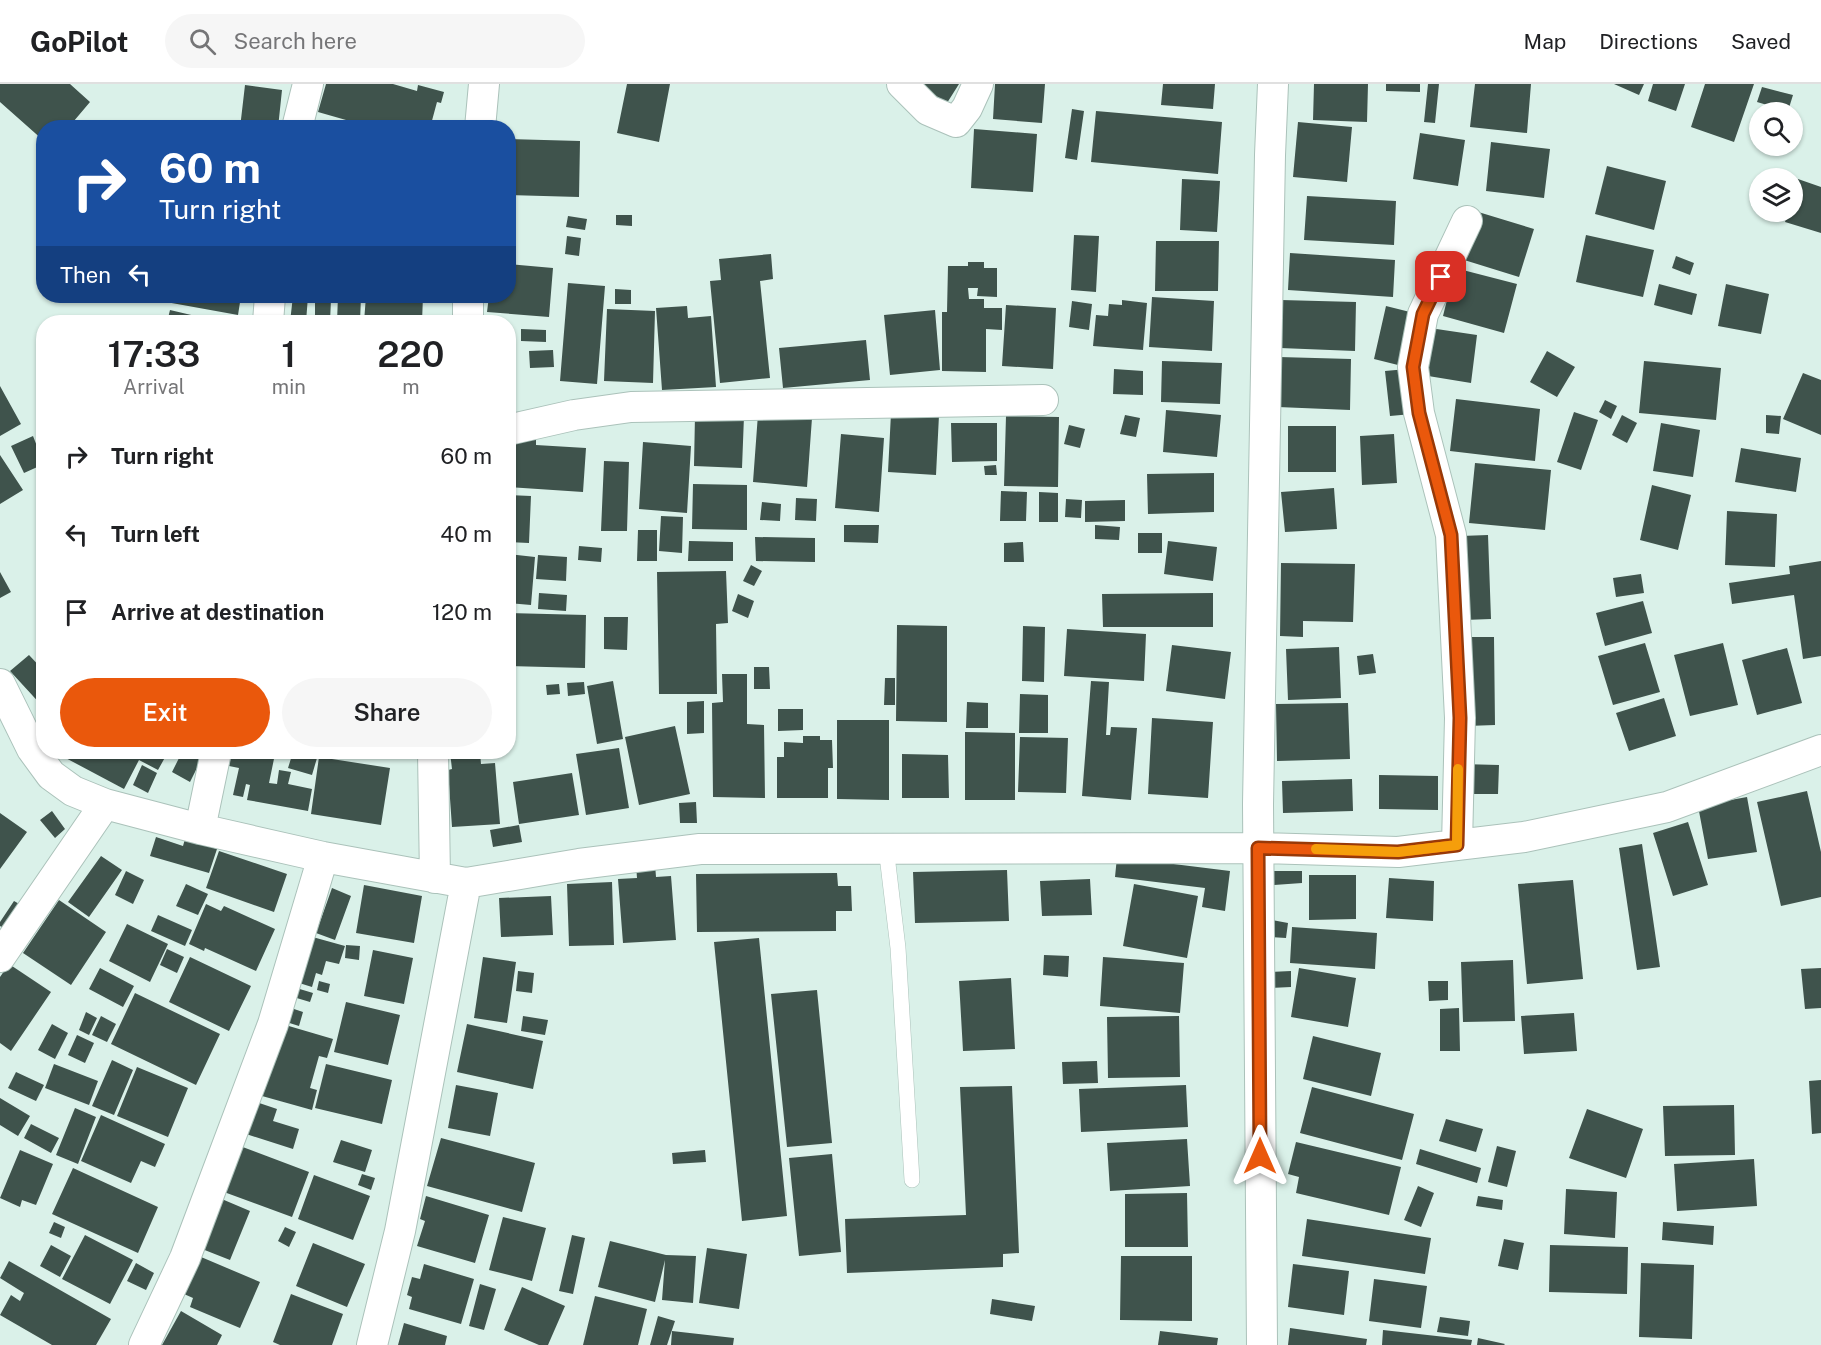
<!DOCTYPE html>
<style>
:root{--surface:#fff;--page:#f6f6f6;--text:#202124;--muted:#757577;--line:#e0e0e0;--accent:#ea580c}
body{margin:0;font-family:"Public Sans",sans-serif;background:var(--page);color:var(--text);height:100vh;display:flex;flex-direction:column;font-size:22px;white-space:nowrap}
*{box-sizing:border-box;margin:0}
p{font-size:20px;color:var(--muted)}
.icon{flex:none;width:33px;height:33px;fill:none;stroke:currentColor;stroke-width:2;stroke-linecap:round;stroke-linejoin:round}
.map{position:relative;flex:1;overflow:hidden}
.details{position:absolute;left:36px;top:231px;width:480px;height:444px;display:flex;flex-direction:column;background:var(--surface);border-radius:24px;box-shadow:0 2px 4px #0004}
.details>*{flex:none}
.guide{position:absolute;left:36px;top:36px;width:480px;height:183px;border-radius:24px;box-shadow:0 2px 4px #0004;background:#1a4fa0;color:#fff;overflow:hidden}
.fabs{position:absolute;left:1749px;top:18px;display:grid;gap:12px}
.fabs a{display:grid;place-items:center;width:54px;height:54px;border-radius:50%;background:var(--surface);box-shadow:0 2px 4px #0004;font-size:30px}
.pin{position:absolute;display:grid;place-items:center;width:51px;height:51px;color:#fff;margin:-26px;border-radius:12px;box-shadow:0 3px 9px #0006}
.me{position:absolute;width:66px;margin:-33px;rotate:0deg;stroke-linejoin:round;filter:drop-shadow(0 0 4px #0008)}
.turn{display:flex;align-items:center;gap:21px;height:126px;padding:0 24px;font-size:27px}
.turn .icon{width:78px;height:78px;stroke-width:2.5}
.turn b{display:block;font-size:42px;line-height:51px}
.then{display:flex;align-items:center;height:57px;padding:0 24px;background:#0003;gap:12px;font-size:22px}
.eta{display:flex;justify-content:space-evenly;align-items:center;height:102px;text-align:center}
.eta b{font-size:36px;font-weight:600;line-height:42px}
.cta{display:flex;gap:12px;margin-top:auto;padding:12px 24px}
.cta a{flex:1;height:69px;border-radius:36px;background:var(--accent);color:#fff;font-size:24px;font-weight:600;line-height:69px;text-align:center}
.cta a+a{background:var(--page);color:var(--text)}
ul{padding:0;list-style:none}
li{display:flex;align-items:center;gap:18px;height:78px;padding:0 24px}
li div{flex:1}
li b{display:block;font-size:22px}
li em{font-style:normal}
header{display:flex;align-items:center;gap:36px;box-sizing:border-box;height:84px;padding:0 30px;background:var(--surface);border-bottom:2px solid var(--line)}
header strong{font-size:28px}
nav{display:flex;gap:33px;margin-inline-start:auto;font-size:21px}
.search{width:420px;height:54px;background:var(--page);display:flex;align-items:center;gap:15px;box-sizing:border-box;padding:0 21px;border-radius:33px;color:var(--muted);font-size:22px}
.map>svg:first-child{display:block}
.building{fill:#3f534c}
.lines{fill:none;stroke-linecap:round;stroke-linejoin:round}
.lane-casing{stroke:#abc2ba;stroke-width:16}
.street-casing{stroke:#abc2ba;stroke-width:32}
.lane{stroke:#fff;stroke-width:15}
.street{stroke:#fff;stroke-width:30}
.route-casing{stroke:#983908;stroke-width:15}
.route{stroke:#ea580c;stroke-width:10}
.slow{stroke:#f59e0b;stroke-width:10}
</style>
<header>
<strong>GoPilot</strong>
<div class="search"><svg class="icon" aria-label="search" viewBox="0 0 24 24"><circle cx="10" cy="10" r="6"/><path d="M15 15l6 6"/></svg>Search here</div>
<nav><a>Map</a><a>Directions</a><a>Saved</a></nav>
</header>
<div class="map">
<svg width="1821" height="1261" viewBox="0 0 1821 1261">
<rect width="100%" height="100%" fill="#daf1e9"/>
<!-- building -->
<path class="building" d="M0 0H70L90 18 68 44H44V57L0 18Z
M326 0H393L417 7 418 1 444 8 441 19 437 18 430 44H374L318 28Z
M627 0H670L659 58 617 49Z
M917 0H959L947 19Z
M995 0H1045L1042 39 993 35Z
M1163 0H1215L1213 25 1161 21Z
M1314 0H1368L1367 38 1313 36Z
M1386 0H1420V8L1386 7Z
M1428 0H1439L1435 39 1424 38Z
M1475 0H1531L1527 49 1470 43Z
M1614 0H1644L1639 11Z
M1653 0H1685L1676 27 1648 17Z
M1705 0H1754L1734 58 1691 43Z
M245 1 282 6 278 44H240Z
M1762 3 1793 11 1788 27 1757 18Z
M1072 25 1084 27 1077 76 1065 74Z
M1096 27 1222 38 1218 90 1091 78Z
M1298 38 1352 43 1347 98 1293 93Z
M974 45 1037 50 1033 108 971 104Z
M1420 49 1465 56 1458 102 1413 95Z
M508 55 580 57 579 113 508 111Z
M1491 58 1550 65 1544 114 1486 107Z
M1607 82 1666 97 1654 146 1595 130Z
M1182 95 1220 97 1217 148 1180 146Z
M1798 95 1821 103V149L1785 138 1788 128H1792V113Z
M1307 112 1396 117 1394 161 1304 156Z
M1475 127 1534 145 1519 193 1461 175Z
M616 131H632V142L616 141Z
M568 132 587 135 585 146 566 143Z
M1074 151 1099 152 1096 208 1071 206Z
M1586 151 1654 166 1643 213 1576 198Z
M567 152 581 154 579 172 565 170Z
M1156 157H1219L1218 207H1155Z
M1290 169 1395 176 1393 213 1288 206Z
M771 170 773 195 760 197 770 294 720 299 710 197 721 196 719 175Z
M1676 172 1694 179 1690 191 1672 184Z
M968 178H984V184H997V213L977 212 978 204H968L969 215H984V224H1002V246L986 245V288L942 287V228H947L948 182H968Z
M508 180 553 184 549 233 487 228 489 212H508Z
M1455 184 1517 200 1504 249 1443 232Z
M568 199 605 202 597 300 560 297Z
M1659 200 1697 210 1692 231 1654 221Z
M1726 200 1769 210 1761 250 1718 242Z
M615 205 631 206V220H615Z
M137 212H163L161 218Z
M167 212H241L238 231 166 218Z
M293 212H308L306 238H290Z
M338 212H361L360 238H337Z
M366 212H423L422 238H364Z
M1152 213 1214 217 1212 267 1149 263Z
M315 215H331L330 238H315Z
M1122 216 1147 219 1143 266 1093 262 1096 231 1108 232 1109 220 1122 221Z
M1281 216 1356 218 1355 267 1280 264Z
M1072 217 1092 220 1089 246 1069 243Z
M1006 221 1056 224 1053 285 1002 282Z
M687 222 688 234 711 232 716 303 662 306 656 224Z
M1386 222 1410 228 1398 281 1374 275Z
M607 225 655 227 653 299 604 297Z
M170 226 221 238H167Z
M935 226 940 286 890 291 884 231Z
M1423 243 1477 251 1471 299 1416 290Z
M521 245 546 246V258L521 257Z
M866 256 870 296 783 304 779 264Z
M553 266 554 283 530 284 529 267Z
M1547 267 1575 283 1557 313 1530 298Z
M1279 273 1351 275 1350 326 1278 323Z
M1162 277 1222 279 1220 320 1161 318Z
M1644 277 1721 284 1716 336 1639 329Z
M1114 285 1143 287V311L1113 310Z
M1407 285 1412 330 1390 332 1385 287Z
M1803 289 1821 296V351L1783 335Z
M0 302 21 340 0 352Z
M1456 315 1540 325 1535 377 1450 367Z
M1605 316 1617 322 1611 335 1599 328Z
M1166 326 1221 331 1217 373 1163 368Z
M1574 328 1598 336 1581 386 1557 378Z
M891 329 939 331 936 391 888 388Z
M758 330 812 334 807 403 753 398Z
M695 331 744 332 742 384 694 382Z
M1125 331 1140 334 1136 353 1120 350Z
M1622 331 1637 339 1627 359 1612 351Z
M1766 331 1781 332 1779 350 1766 349Z
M1006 332 1059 333 1058 403 1004 402Z
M951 339H997V377L952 378Z
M1661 339 1700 346 1693 393 1653 387Z
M1069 341 1085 345 1080 364 1064 360Z
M1288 342H1336V388H1288Z
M841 350 884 354 879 428 835 424Z
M1394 350 1397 399 1362 401 1360 352Z
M508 351 536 353V361L586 364 583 408 508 403Z
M33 352 44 380 24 389 11 362Z
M643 358 691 362 687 429 639 425Z
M1741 364 1801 374 1796 408 1735 398Z
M0 371 23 406 0 420Z
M604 377 629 378 627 447H601Z
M1475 379 1551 386 1545 446 1469 439Z
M996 381 997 391H985L984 382Z
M1214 389V428L1148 430 1147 390Z
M693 400 747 401V446L692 445Z
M1652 401 1691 411 1678 466 1640 456Z
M1334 404 1337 445 1285 448 1281 408Z
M1001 407 1027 408 1026 437H1000Z
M1039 408 1058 409V438H1039Z
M508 411 531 412 529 459 508 458Z
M796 414 817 415 816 437 795 436Z
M1066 415 1082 416 1081 434 1065 433Z
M1125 416V437L1085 438V417Z
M762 418 781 420 780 437 760 436Z
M1727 427 1777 430 1775 483 1725 481Z
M661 432 683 433 682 469 659 467Z
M844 441H879L878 459 844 458Z
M1095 441 1120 443 1119 456 1095 455Z
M638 446H657V477H637Z
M1138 449H1162V469H1138Z
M1488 451 1491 535 1464 536 1461 452Z
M755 453 815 454V478L756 477Z
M689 457 733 458V477H688Z
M1168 457 1217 463 1213 497 1164 490Z
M1023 458 1024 478H1004V459Z
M579 462 602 464 601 478 578 476Z
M508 470 535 473 531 521 508 519Z
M538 471 567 473 566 497 536 495Z
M1821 477V572L1803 575 1794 511 1732 520 1729 499 1790 490 1789 482Z
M1281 479 1355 480 1353 538 1303 537V553L1280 552Z
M751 481 762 487 754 502 743 497Z
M726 487 728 539 716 540 717 610H659L657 488Z
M0 488 11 508 0 514Z
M1641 490 1644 509 1616 513 1613 494Z
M539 509 567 511 566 527 538 525Z
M1213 509V543H1103L1102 510Z
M738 510 754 517 748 534 732 527Z
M1643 517 1652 549 1605 562 1596 529Z
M508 529 586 531 585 584 508 582Z
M604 533H628L627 566 604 565Z
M897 541 947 542V638L896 637Z
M1023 542 1045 543 1044 598 1022 597Z
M1067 545 1146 550 1144 597 1064 592Z
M1466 553H1494L1495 641 1467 642Z
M1645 559 1660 608 1613 621 1598 572Z
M1723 559 1738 621 1690 632 1674 571Z
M1172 561 1231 568 1225 615 1166 607Z
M1339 563 1341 614 1288 616 1286 565Z
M1787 564 1802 619 1757 631 1742 576Z
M1373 570 1376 589 1359 591 1357 572Z
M29 571 44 587V624L10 587Z
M754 583H769L770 605H754Z
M722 590H747V640L764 641 765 714 713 713 712 619 723 618Z
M885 594H895V621H884Z
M613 597 623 655 597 660 587 602Z
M1091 597 1109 598 1106 651H1110L1111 643 1137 644 1131 716 1082 712Z
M584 598 585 610 568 612 567 599Z
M559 600 560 610 547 611 546 601Z
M1020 610 1048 611V649H1019Z
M1664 614 1676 652 1629 667 1616 629Z
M704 617V649L687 650V618Z
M967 618 988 619V644H966Z
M1348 619 1350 675 1277 677 1276 620Z
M778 625H803V646L778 647Z
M1152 634 1213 638 1208 714 1148 710Z
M837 636H889V716L837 715Z
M675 642 690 710 639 721 625 653Z
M965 648 1015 649V716H965Z
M803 652H820V656H832L833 684H828V714H777V673H784V658L803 659Z
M1020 653 1068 654 1066 709 1018 708Z
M619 664 629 724 586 731 576 670Z
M62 668H168L158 686 139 676 124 705 60 671Z
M182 668H189L202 674 190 698 172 688Z
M232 668H288L287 672 275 670 269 699 277 700 279 686 291 688 288 700 312 705 308 727 247 716 250 701 246 700 243 713 233 711 239 684 229 682Z
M293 668 317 674 312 691 288 684Z
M450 668H480L481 680 495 679 500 740 452 743 448 686 452 685Z
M902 670 948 671 949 714H902Z
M319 673 390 684 381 741 311 730Z
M1461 680 1499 681 1498 710H1461Z
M142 681 157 689 148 709 133 701Z
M572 689 579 731 519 740 513 698Z
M1379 691 1438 692V726L1379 725Z
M1352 695 1353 727 1283 729 1282 697Z
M1807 707 1821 768V813L1781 822 1757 718Z
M1747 713 1757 768 1708 775 1698 722Z
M696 718 697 739H680L679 719Z
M52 727 65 745 55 754 40 736Z
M0 729 27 748 0 785Z
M1688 738 1708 801 1673 812 1653 749Z
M519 741 522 758 493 763 490 746Z
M156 753 183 762 185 755 217 765 209 789 150 772Z
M1642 760 1660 883 1637 886 1619 764Z
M219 767 287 790 274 828 206 804Z
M101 772 122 786 89 833 68 818Z
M1117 773 1230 787 1225 827 1202 823 1205 804 1115 793Z
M655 780 656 793 671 792 676 856 623 859 618 795 637 794 636 781Z
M1007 786 1009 837 915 839 913 788Z
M126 787 144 796 133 820 115 811Z
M1274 787H1302V799L1274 801Z
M837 789 838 802H851L852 827H836V847L697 848 696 790Z
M1309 791H1356V835L1309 836Z
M1389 794 1434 797 1433 837 1386 834Z
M1090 795 1092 831 1042 832 1040 797Z
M1573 796 1583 895 1527 900 1518 800Z
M612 798 614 861 569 862 567 800Z
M186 800 208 810 198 831 176 822Z
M1134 800 1198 812 1187 874 1123 862Z
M364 801 422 812 414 859 356 849Z
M332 804 351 812 335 856 316 849Z
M551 812 553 851 501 853 499 814Z
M59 816 106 848 71 901 23 869Z
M14 817 21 821 5 845 0 842V838Z
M206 820 221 827 224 822 275 845 256 887 205 864 204 867 189 860Z
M158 831 192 846 185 862 151 847Z
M1272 836 1288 839 1286 854 1270 853Z
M127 840 168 860 150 898 109 877Z
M1292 843 1377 849 1375 885 1290 879Z
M309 852 345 862 339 880 326 877 322 891 316 889 312 903 296 898Z
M759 854 787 1132 742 1137 714 858Z
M346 861 360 862 359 876 345 874Z
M167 865 184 873 177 889 160 881Z
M373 866 413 874 404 920 364 912Z
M1044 871 1069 872 1068 893 1043 891Z
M190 873 251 902 229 947 169 918Z
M483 873 516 878 507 939 474 934Z
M1103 873 1184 879 1180 929 1100 922Z
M1513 876 1515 937 1463 938 1461 878Z
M9 880 51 908 11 967 0 959V893Z
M100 884 134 902 123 923 89 905Z
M1299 884 1356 894 1348 943 1291 933Z
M1821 884V924L1805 925 1801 885Z
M518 887 534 889 532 909 516 907Z
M1291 887V903L1268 904V888Z
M1011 894 1015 965 963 967 959 897Z
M319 897 330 900 328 909 317 906Z
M1428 897H1448V916L1429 917Z
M293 903 313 909 310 918 290 912Z
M817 906 832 1059 787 1063 771 910Z
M135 909 220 950 196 1001 111 960Z
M346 918 400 931 388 981 334 968Z
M285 922 303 928 299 942 280 936Z
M1459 924 1460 967H1440V925Z
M86 928 97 934 89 951 79 946Z
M1574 929 1577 967 1524 970 1521 932Z
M101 932 116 940 107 958 92 951Z
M523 932 548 936 545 951 521 947Z
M1179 932 1180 993 1108 994 1107 933Z
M52 940 68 949 55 975 38 966Z
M282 940 333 955 327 974 319 972 310 1004 317 1006 312 1026 262 1012Z
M467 940 543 957 533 1005 457 988Z
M77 951 94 959 85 979 68 971Z
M1313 952 1381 969 1371 1012 1303 995Z
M112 976 133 986 114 1031 92 1022Z
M1097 977 1098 999 1063 1000 1062 978Z
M54 980 98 997 89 1021 45 1004Z
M326 980 392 996 382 1040 315 1024Z
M137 983 188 1004 168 1053 117 1032Z
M16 988 44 1001 36 1017 8 1004Z
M1821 996V1049L1812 1050 1809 997Z
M456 1001 498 1009 490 1052 448 1044Z
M1186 1001 1188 1043 1081 1048 1079 1005Z
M1012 1002 1019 1169 1003 1170V1183L847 1189 845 1135 966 1131 960 1003Z
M1312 1003 1414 1030 1402 1076 1300 1049Z
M0 1014 30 1032 18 1052 0 1041Z
M253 1017 277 1025 273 1037 299 1045 293 1065 243 1049Z
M1734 1021 1735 1071 1665 1072 1663 1022Z
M75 1024 96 1033 78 1080 56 1071Z
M1587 1025 1643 1045 1626 1094 1569 1074Z
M101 1031 165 1060 155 1083 141 1077 131 1099 81 1077Z
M1446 1035 1483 1045 1476 1068 1439 1057Z
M31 1040 59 1054 51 1069 24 1054Z
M441 1054 535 1079 522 1128 427 1102Z
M1187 1055 1190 1102 1110 1107 1107 1059Z
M341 1056 372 1066 365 1088 333 1078Z
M1296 1058 1401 1083 1389 1131 1296 1109 1299 1093 1288 1090Z
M240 1062 309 1088 292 1133 224 1108Z
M1497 1062 1516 1067 1507 1103 1488 1098Z
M1420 1065 1481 1084 1477 1099 1416 1080Z
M20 1066 53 1080 36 1121 22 1116 20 1123 0 1114Z
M705 1066 706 1078 673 1080 672 1069Z
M832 1070 841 1168 799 1172 789 1074Z
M1754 1075 1757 1122 1677 1127 1674 1080Z
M73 1084 158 1123 138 1169 52 1130Z
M362 1090 375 1094 371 1106 358 1101Z
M314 1091 370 1112 353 1156 298 1135Z
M1418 1102 1434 1109 1421 1143 1404 1136Z
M1566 1105 1617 1108 1615 1154 1564 1150Z
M1187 1109 1188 1163H1125V1110Z
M426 1112 489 1131 475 1179 417 1162 425 1137 420 1135Z
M1478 1112 1503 1116 1502 1126 1476 1122Z
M217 1113 250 1127 230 1176 197 1163Z
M503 1133 546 1144 532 1197 489 1186Z
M1307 1135 1431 1154 1425 1190 1302 1172Z
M54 1138 65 1143 61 1154 49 1149Z
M1663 1138 1714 1142 1713 1161 1662 1156Z
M285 1143 296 1148 289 1163 278 1157Z
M85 1151 133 1176 110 1220 62 1195Z
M572 1151 585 1154 573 1210 559 1207Z
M1504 1155 1524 1159 1518 1186 1498 1182Z
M610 1157 666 1171 696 1172 693 1219 662 1216 665 1176 655 1218 598 1203Z
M313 1159 365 1180 347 1223 296 1202Z
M51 1161 71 1172 60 1193 40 1182Z
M1550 1161 1628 1163 1627 1210 1549 1208Z
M707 1164 747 1170 739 1225 699 1219Z
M194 1170 260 1198 240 1244 190 1223 193 1214 184 1210Z
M1121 1172H1192V1237L1120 1236Z
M9 1177 111 1235 96 1261H52L0 1231 11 1211 20 1217 24 1209 0 1194Z
M136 1179 154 1189 146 1206 127 1197Z
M1641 1179 1694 1181 1692 1255 1639 1253Z
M424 1180 474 1195 461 1240 409 1225 412 1213 407 1211 412 1193 420 1195Z
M1293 1180 1349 1187 1344 1231 1288 1223Z
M1374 1195 1427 1202 1421 1244 1369 1237Z
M480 1200 496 1205 484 1246 469 1242Z
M522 1203 565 1222 548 1261H539L504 1246Z
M291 1210 343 1230 332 1261H280L273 1258Z
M595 1212 647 1225 638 1261H583Z
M992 1215 1035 1222 1032 1237 990 1230Z
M181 1227 222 1251 217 1261H162Z
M658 1232 675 1237 667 1261H650Z
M1440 1233 1470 1237 1468 1252 1437 1248Z
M404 1239 447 1252 445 1261H398Z
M1290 1244 1367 1255 1366 1261H1288Z
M1383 1246 1472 1256 1471 1261H1382Z
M672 1247 734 1254 733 1261H671Z
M1160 1247 1218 1254 1217 1261H1158Z
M1478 1254 1505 1260 1504 1261H1477Z"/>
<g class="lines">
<!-- lane casing -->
<g class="lane-casing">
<path id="lane" d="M886 763 898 864 912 1096"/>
</g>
<!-- street casing -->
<g class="street-casing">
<path id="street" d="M902 0 928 26 956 38 967 24 978 0
M297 44 308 0
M480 44 484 0
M268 238 270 212
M468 238V212
M508 346 574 331 631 323 1043 316
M0 600 32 665 51 691 73 707 105 720 200 745 323 773 466 799 579 780 700 765 1258 764 1398 768 1524 753 1667 723 1821 666
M433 668 435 794
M200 745 216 668
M1457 761 1460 634 1451 451 1419 329 1413 283 1423 230 1467 137
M0 873 105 720
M144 1261 185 1174 273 940 323 773
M372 1261 400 1147 466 799
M1262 1261 1258 720 1270 71 1273 0"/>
</g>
<!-- lane -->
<use href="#lane" class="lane"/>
<!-- street -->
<use href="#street" class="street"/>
</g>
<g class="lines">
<!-- route casing -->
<g class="route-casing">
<path id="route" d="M1260 1072 1258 764 1398 768 1457 761 1460 634 1451 451 1419 329 1413 283 1423 230 1441 193"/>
</g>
<!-- route -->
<use href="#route" class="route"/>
<!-- slow -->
<path class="slow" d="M1316 765 1398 768 1457 761 1458 685"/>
</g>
</svg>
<div class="fabs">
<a><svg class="icon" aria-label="search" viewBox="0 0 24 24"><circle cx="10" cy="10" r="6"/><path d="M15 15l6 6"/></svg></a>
<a><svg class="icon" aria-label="layers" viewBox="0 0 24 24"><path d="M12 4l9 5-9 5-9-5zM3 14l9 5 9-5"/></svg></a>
</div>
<div class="pin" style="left:1441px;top:193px;background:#d93025"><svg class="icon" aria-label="arrive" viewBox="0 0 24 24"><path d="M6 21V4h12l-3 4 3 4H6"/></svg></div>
<svg class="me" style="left:1260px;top:1072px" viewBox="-20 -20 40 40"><path d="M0-17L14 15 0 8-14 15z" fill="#ea580c" stroke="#fff" stroke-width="4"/></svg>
<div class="guide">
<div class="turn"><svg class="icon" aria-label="right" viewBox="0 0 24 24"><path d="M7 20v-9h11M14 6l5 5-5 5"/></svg><div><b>60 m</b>Turn right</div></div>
<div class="then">Then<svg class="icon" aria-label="left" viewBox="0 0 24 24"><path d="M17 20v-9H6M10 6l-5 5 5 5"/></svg></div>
</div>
<section class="details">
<div class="eta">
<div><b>17:33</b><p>Arrival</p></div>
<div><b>1</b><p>min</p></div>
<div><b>220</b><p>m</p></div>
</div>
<ul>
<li><svg class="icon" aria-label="right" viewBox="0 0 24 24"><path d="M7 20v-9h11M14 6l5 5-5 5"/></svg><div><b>Turn right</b></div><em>60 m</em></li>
<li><svg class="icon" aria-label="left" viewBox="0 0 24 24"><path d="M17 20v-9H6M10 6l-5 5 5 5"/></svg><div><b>Turn left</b></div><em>40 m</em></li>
<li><svg class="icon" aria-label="arrive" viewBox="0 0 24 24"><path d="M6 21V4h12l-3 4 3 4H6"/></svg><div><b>Arrive at destination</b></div><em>120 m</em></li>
</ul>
<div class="cta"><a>Exit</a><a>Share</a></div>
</section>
</div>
